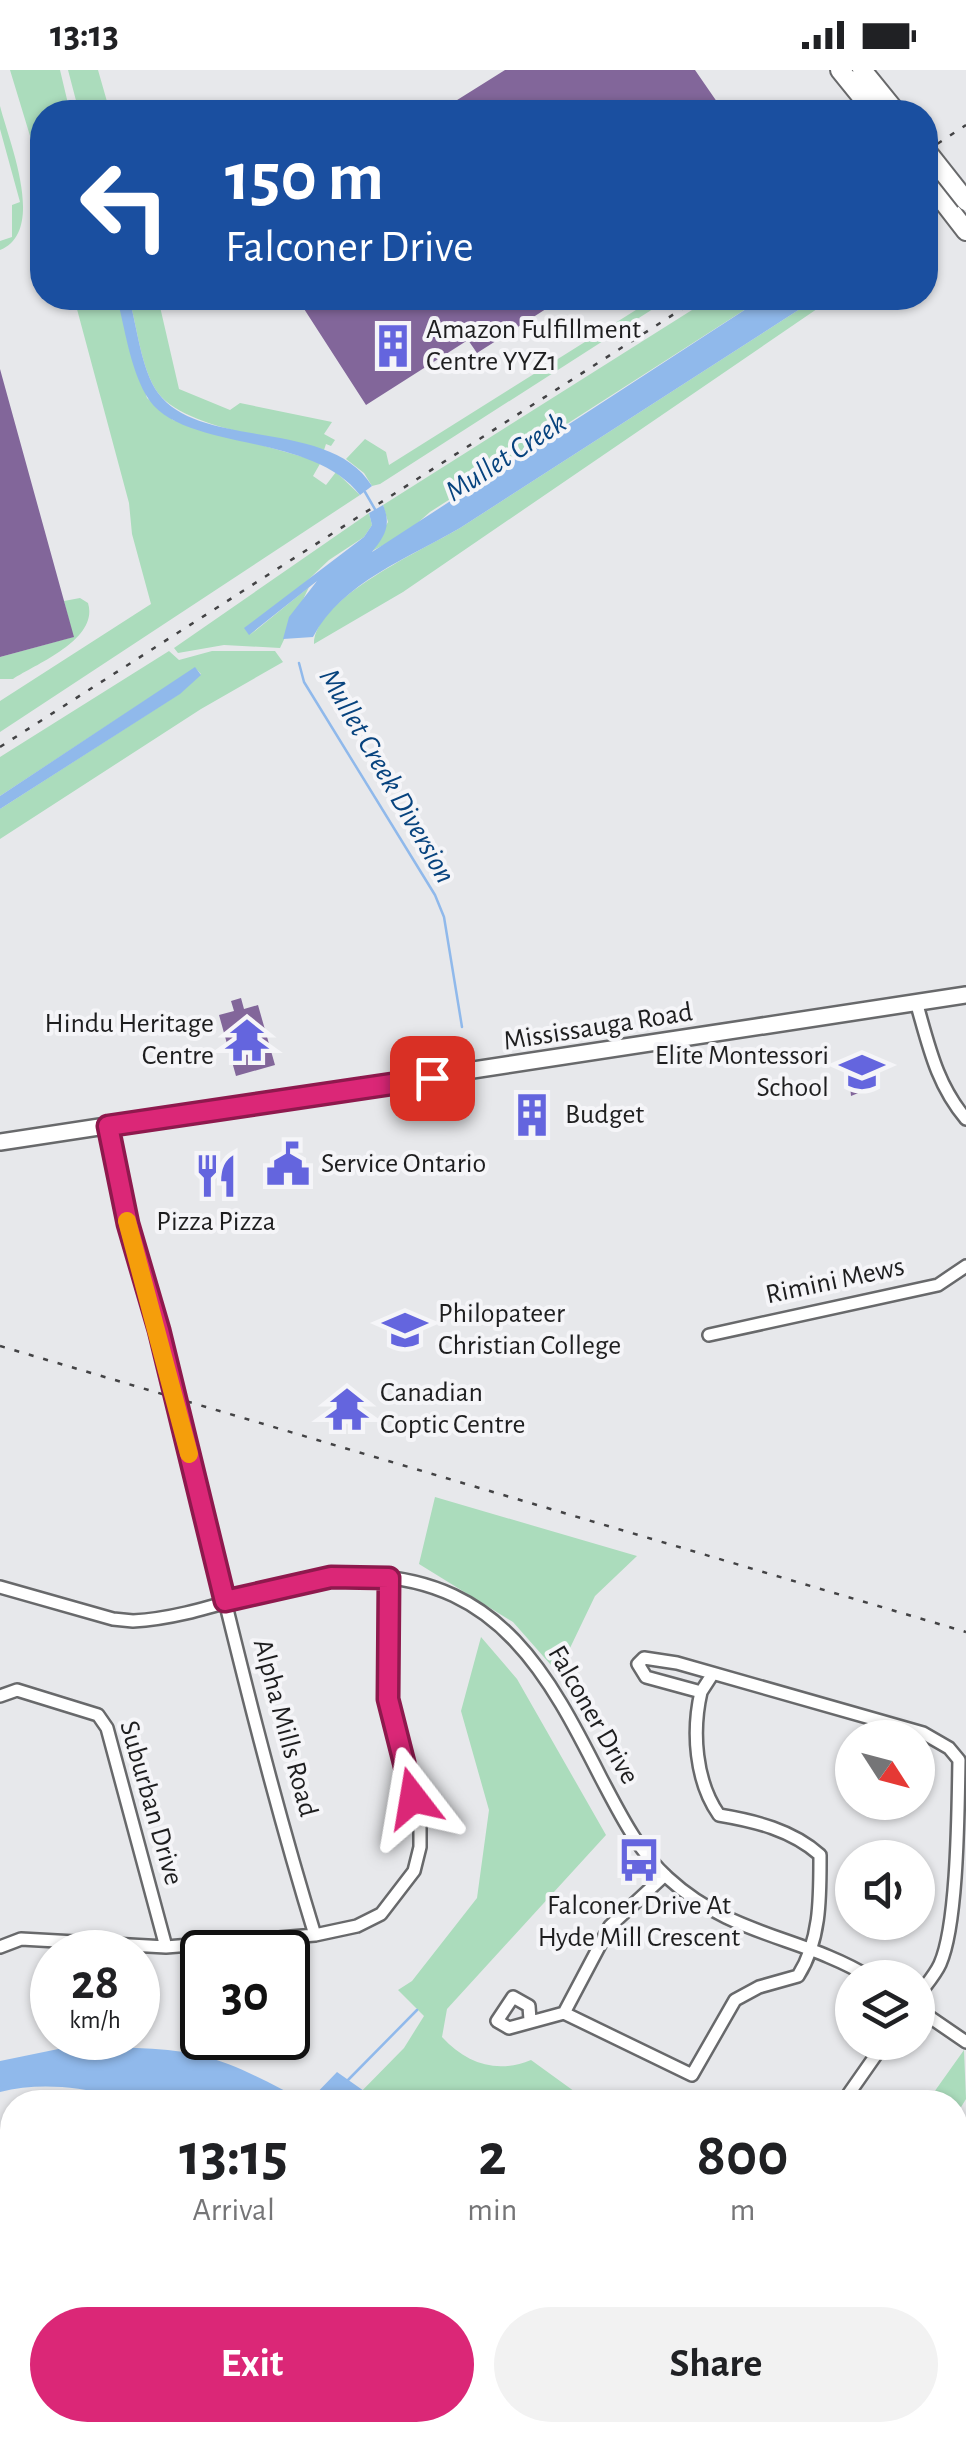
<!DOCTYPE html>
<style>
:root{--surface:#fff;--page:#f2f2f2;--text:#202124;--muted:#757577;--accent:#db2777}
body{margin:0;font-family:"Alegreya Sans",sans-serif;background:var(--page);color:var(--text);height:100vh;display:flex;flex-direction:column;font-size:38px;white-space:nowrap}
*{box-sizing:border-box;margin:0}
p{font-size:32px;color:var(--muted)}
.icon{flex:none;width:55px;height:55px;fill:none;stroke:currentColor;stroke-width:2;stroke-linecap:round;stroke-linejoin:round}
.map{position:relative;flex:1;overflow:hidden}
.details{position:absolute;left:0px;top:2020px;width:968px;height:352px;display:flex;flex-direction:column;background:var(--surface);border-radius:40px 40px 0 0;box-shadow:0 2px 8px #0004}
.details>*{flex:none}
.hud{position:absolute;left:30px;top:30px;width:908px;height:210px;border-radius:40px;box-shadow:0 2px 8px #0004;background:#1a4fa0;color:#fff;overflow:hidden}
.needle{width:65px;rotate:126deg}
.buttons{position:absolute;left:835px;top:1650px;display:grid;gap:20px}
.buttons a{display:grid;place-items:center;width:100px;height:100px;border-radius:50%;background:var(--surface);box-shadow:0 2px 8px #0004;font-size:50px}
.speed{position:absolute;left:30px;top:1860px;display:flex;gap:20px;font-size:50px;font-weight:700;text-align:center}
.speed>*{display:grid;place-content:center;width:130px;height:130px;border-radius:50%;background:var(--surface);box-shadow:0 2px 8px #0004;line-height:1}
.speed small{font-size:25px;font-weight:400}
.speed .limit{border:5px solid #111;border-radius:15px;background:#fff;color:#111}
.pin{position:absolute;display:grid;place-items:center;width:85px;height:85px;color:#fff;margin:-42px;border-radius:20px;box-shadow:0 5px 15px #0006}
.me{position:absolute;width:110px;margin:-55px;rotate:346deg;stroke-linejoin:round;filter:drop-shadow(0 0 8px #0008)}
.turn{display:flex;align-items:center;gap:35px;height:210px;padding:0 30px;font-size:45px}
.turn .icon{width:130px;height:130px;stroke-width:2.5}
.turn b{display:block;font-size:70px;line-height:85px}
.eta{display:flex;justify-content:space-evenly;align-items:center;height:170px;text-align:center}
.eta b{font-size:60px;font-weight:700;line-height:70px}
.primary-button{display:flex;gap:20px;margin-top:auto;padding:20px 30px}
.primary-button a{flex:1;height:115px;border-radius:60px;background:var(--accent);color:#fff;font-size:40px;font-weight:700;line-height:115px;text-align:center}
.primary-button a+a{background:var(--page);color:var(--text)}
.status{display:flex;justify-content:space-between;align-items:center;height:70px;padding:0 50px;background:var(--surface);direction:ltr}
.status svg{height:28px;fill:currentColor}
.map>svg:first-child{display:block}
.green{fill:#abdcbc}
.water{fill:#90b9eb}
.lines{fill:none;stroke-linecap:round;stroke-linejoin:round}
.stream{stroke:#90b9eb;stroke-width:2.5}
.building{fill:#82669a}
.minor-casing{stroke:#68696b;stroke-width:16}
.secondary-casing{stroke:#68696b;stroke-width:20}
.primary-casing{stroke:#68696b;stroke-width:22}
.minor{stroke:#fff;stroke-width:11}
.secondary{stroke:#fff;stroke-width:15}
.primary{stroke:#fff;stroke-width:18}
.rail{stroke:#434345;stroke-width:2.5;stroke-dasharray:5 10;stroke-linecap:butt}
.primary-bridge-casing{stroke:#68696b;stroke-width:22;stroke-linecap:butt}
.primary-bridge{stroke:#fff;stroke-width:18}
.route-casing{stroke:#8e194d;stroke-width:25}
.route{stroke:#db2777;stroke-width:18}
.slow{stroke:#f59e0b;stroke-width:18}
.labels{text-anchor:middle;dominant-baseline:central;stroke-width:8;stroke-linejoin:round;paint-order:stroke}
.poi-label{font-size:28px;fill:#1e1e1f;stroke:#f5f5f8;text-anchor:start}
.street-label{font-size:28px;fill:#1e1e1f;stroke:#f5f5f8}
.water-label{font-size:30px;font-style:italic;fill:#07437e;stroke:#f5f5f8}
</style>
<div class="status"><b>13:13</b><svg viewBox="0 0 49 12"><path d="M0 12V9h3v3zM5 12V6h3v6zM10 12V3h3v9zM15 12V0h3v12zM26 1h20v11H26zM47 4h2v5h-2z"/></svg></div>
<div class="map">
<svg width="966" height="2371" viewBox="0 0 966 2371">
<rect width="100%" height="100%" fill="#e7e8eb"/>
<!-- green -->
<path class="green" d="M10 0H60L70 42H42V192L34 159 41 102Z
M68 0H98L110 42H79Z
M0 36C9 72 47 161 0 180V171L12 167V135L20 132 0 59Z
M74 228H117L147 328 173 350 321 392 313 406 326 415 336 402 360 425 0 662V631L151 534 132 464 129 433Z
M129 228H158L179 319 230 340 240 333 332 352 324 364 335 370 331 376 326 374 324 380C283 370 184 358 158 323 141 299 137 256 129 228Z
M655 228H670L380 414 372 416 364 403 346 389 365 369 386 382 389 395Z
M711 228H763L430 442 405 464 370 482 388 452 383 435Z
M817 228H833L403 522 314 574C314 528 425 479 460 458Z
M369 443 372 455 364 467 329 490 250 565 309 517 280 578 224 575 178 583 174 578Z
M80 528 88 533C99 569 38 593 13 609H0V587L73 567 64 531Z
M169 581 179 590 212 581H275L283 592 201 639 0 769V739L179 624 201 604 195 598 0 726V687Z
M435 1427 637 1486 595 1526 558 1603 513 1552 419 1494Z
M481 1567 517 1609 606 1765 447 1939 442 1967C467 1994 497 2004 531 1990L589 2032H351L404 1978 424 1946 398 1920 412 1911 477 1828 489 1740 461 1641Z
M964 1980 966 2029 955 2047V2032H927Z
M12 2131V2349L0 2356V2134Z
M497 2360H734L727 2371H498Z"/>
<!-- water -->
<path class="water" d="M117 228H129C137 256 141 299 158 323 201 381 330 347 372 416L360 425C310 360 178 383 146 325 130 297 125 259 117 228Z
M763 228H817L460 458C409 488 342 512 313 567L283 569 289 547 317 511 249 565 244 558 364 467 372 455 369 443 383 435C392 456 384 467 372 482Z
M195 597 201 605 180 624 0 739V726Z
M73 1976C115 1978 158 1976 199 1985 238 1994 272 2015 308 2032L337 2002 364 2021 351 2032H117L109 2025C75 2016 35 2013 0 2022V1991Z"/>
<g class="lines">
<!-- stream -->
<path class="stream" d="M365 422 376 441
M299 593 304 612 435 825 444 847 462 957
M348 2010 417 1940"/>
</g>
<!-- building -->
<path class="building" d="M505 0H695L724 42H438Z
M297 228H563L477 283 468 270 366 335Z
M0 299 74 567 0 587Z
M241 928 244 939 258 935 275 995 236 1006 219 945 234 941 231 931Z
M873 990 878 1015 851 1026 848 995Z"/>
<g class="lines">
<!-- minor casing -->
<g class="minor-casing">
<path id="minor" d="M917 935C929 977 937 1015 966 1049
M107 1056C123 1153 155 1247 179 1343 222 1517 262 1693 315 1865
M709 1265 938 1215 966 1196
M0 1517 113 1549 133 1551C213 1547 288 1501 370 1506 500 1512 549 1605 601 1708 620 1744 638 1781 668 1808 732 1867 803 1866 871 1908
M712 1605 701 1622 646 1607 638 1594 644 1588 677 1593 923 1663 949 1678 959 1690C958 1737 958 1854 940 1894 935 1905 925 1916 918 1926
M0 1626 17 1620 98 1645 107 1658 166 1877
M665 1805 610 1856 564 1943 692 2005 735 1930 759 1917 798 1906C821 1870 820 1826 820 1785 792 1760 755 1751 719 1745 695 1711 692 1661 701 1622
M0 1877 21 1869 166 1877 315 1865 357 1856 381 1844 414 1801 420 1777V1755L388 1629 389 1507
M918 1939 966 1972
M530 1950 529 1936 513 1927 497 1951 509 1958 564 1943
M843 2032 885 1972
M955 2212 966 2190
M354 2360 374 2371
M163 2371 183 2360
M911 2371 912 2360"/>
</g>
<!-- secondary casing -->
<g class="secondary-casing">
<path id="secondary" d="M0 1072 966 925"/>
</g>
<!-- primary casing -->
<g class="primary-casing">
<path id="primary" d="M840 0 874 42
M862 0 896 42
M925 108 966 161"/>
</g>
<!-- minor -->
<use href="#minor" class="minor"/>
<!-- secondary -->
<use href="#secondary" class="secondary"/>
<!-- primary -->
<use href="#primary" class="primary"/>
<!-- rail -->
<path class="rail" d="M925 82 966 55
M0 677 699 228
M0 1276 966 1562"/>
<!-- primary-bridge casing -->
<g class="primary-bridge-casing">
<path id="primary-bridge" d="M925 79 966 131"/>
</g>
<!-- primary-bridge -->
<use href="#primary-bridge" class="primary-bridge"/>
</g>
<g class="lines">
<!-- route casing -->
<g class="route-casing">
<path id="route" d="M413 1728 388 1629 389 1508 331 1507 225 1531 159 1260 128 1154 108 1056 432 1008"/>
</g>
<!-- route -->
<use href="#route" class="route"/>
<!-- slow -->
<path class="slow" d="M127 1151 189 1384"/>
</g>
<!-- icons -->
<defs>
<g id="building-bare" transform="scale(3.45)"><path d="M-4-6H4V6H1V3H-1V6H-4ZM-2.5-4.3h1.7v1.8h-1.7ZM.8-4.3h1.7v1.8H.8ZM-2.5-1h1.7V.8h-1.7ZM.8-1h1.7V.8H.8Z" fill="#6465de" stroke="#f5f5f8" stroke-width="2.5" paint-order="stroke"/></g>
<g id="temple-bare" transform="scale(3.45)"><path d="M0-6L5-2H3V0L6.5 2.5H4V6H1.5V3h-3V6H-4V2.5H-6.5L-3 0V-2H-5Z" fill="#6465de" stroke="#f5f5f8" stroke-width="2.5" paint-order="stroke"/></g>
<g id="school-bare" transform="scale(3.45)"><path d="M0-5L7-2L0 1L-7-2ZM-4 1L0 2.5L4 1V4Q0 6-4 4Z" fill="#6465de" stroke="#f5f5f8" stroke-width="2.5" paint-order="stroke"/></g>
<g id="civic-bare" transform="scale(3.45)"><path d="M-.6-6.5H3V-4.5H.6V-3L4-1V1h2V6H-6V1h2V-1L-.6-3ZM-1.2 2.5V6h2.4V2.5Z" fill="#6465de" stroke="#f5f5f8" stroke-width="2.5" paint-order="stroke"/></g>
<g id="restaurant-bare" transform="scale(3.45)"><path d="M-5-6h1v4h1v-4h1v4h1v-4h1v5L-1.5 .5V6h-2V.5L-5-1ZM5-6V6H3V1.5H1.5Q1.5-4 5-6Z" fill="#6465de" stroke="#f5f5f8" stroke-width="2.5" paint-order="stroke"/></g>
<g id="bus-bare" transform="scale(3.45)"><path d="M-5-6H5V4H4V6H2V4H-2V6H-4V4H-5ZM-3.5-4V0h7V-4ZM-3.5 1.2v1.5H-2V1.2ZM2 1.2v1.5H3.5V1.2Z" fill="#6465de" stroke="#f5f5f8" stroke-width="2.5" paint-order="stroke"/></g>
</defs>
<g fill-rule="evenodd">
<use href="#building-bare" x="393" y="276"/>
<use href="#temple-bare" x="247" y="970"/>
<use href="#school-bare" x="862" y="1002"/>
<use href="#building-bare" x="532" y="1045"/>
<use href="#civic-bare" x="288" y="1094"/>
<use href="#restaurant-bare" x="216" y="1106"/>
<use href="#school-bare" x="405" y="1260"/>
<use href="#temple-bare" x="347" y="1339"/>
<use href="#bus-bare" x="639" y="1790"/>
</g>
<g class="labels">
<!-- poi labels -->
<g class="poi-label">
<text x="426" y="260">Amazon Fulfillment<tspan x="426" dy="32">Centre YYZ1</tspan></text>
<text x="214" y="954" text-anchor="end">Hindu Heritage<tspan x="214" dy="32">Centre</tspan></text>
<text x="829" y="986" text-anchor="end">Elite Montessori<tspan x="829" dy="32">School</tspan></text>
<text x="565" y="1045">Budget</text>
<text x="321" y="1094">Service Ontario</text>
<text x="216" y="1152" text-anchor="middle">Pizza Pizza</text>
<text x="438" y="1244">Philopateer<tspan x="438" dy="32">Christian College</tspan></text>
<text x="380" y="1323">Canadian<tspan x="380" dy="32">Coptic Centre</tspan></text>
<text x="639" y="1836" text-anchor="middle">Falconer Drive At<tspan x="639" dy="32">Hyde Mill Crescent</tspan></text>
</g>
<!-- street labels -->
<g class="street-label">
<text transform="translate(598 957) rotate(-9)">Mississauga Road</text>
<text transform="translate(835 1211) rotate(-12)">Rimini Mews</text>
<text transform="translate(593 1645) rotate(60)">Falconer Drive</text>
<text transform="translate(285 1658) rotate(75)">Alpha Mills Road</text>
<text transform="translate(151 1733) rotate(74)">Suburban Drive</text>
</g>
<!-- water labels -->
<g class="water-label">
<text transform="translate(506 387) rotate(-33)">Mullet Creek</text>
<text transform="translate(387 706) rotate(60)">Mullet Creek Diversion</text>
</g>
</g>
</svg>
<div class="buttons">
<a><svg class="needle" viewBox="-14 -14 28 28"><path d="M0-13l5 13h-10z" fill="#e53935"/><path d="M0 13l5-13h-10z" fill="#757577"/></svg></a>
<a><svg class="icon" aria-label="sound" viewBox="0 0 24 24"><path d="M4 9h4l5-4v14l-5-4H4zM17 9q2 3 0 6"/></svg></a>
<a><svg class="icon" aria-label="layers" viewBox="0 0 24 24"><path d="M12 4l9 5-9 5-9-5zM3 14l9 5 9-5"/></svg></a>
</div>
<div class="speed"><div>28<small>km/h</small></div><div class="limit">30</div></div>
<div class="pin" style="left:432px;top:1008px;background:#d93025"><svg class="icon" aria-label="arrive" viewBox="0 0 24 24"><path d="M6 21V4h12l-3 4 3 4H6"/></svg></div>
<svg class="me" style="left:413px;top:1728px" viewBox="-20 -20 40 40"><path d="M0-17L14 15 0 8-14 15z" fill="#db2777" stroke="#fff" stroke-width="4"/></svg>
<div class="hud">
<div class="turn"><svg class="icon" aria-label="left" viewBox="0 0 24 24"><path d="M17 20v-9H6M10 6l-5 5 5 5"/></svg><div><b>150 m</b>Falconer Drive</div></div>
</div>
<section class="details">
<div class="eta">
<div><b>13:15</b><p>Arrival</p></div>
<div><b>2</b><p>min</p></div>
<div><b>800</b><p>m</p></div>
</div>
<div class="primary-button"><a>Exit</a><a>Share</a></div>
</section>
</div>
